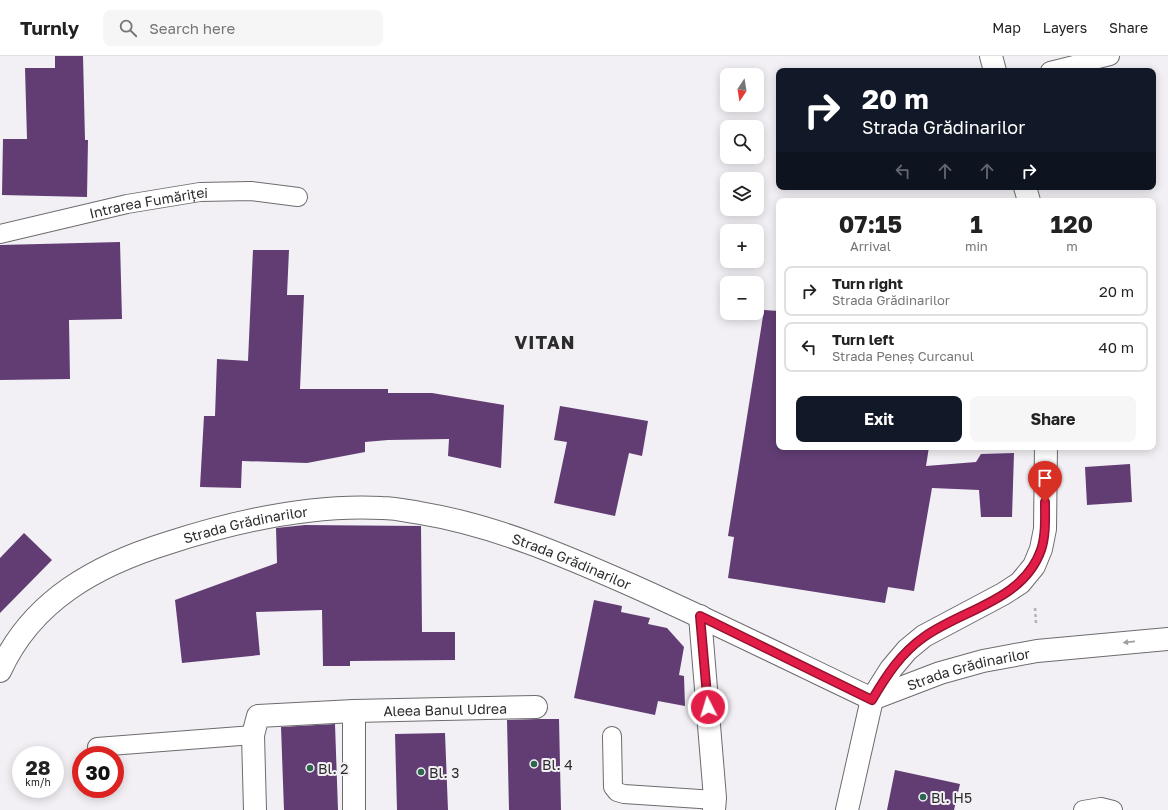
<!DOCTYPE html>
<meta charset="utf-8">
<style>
:root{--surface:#fff;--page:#f6f6f6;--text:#222;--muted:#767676;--line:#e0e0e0;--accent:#111827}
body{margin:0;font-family:"Golos Text",sans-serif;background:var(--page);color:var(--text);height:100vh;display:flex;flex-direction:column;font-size:15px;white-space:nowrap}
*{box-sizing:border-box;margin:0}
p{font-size:13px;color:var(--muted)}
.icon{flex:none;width:22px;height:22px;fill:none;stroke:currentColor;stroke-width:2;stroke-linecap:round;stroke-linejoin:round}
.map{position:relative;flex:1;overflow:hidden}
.side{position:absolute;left:776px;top:142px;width:380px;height:252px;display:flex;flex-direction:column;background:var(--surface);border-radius:8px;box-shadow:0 2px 10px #0003}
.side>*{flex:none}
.top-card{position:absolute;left:776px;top:12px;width:380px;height:122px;border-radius:8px;box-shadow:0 2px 10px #0003;background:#111827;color:#fff;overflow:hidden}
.needle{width:26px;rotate:192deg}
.controls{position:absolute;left:720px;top:12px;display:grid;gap:8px}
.controls a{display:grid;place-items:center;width:44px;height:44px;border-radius:8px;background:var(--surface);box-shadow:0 2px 10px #0003;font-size:20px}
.speed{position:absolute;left:12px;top:690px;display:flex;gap:8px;font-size:20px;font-weight:700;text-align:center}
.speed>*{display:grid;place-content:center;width:52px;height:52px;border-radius:50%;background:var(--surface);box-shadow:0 2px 10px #0003;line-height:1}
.speed small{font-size:10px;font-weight:400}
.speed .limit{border:6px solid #d22;background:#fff;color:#111}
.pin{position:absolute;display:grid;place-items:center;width:34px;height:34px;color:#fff;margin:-41px -17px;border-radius:50% 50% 50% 0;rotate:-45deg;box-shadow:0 0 4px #0007}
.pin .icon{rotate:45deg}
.me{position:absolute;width:44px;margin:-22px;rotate:355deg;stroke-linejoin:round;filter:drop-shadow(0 0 3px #0008)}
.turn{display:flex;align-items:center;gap:14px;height:84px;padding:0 20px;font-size:18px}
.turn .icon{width:52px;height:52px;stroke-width:2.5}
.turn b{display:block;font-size:28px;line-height:34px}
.lanes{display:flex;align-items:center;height:38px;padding:0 20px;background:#0003;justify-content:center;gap:20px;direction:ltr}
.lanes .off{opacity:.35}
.eta{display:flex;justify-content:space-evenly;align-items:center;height:68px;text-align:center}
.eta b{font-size:24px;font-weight:700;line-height:28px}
.action{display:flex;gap:8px;margin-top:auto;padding:8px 20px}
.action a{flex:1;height:46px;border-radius:8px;background:var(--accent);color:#fff;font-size:16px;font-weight:700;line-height:46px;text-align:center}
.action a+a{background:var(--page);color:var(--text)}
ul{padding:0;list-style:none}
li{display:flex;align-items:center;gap:12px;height:50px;margin:0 8px 6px;padding:0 12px;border:2px solid var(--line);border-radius:8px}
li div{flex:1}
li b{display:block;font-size:15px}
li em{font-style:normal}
header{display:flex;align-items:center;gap:24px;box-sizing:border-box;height:56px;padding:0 20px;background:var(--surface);border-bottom:1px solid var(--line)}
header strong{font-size:19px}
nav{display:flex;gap:22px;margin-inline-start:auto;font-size:14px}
.search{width:280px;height:36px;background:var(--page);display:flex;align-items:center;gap:10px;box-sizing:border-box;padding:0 14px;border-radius:8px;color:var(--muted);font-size:15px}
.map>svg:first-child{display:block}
.building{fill:#613d74}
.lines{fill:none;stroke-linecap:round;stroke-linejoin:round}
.service-casing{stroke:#6d6b6e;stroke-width:20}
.minor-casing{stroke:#6d6b6e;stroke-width:24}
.tertiary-casing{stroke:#6d6b6e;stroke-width:24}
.path{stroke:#b4b2b5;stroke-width:2.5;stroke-dasharray:3 3;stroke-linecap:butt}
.service{stroke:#fff;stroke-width:18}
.minor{stroke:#fff;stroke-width:22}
.tertiary{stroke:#fff;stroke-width:22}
.oneway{fill:#a0a0a0}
.route-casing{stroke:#92132f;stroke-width:10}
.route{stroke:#e11d48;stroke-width:7}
.poi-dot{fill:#2e664d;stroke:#f2f0f4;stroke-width:1.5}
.labels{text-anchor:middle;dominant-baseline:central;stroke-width:4;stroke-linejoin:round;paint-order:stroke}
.street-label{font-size:14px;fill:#2d2c2d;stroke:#f2f0f4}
.poi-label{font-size:14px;fill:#2d2c2d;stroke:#f2f0f4;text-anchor:start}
.district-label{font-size:18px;font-weight:bold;letter-spacing:1px;fill:#2d2c2d;stroke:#f2f0f4}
</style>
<header>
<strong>Turnly</strong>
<div class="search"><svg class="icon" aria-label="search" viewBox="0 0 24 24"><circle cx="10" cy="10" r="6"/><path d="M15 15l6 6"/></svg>Search here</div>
<nav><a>Map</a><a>Layers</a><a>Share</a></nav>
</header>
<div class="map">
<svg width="1168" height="754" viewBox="0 0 1168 754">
<rect width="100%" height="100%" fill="#f2f0f4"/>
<!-- building -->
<path class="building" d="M55 0H83L85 84H88L87 141 2 139 3 83H27L25 12H55Z
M120 186 122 263 69 264 70 323 0 324V189Z
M253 194H289L287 239H304L300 333H388V337H432L504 349 501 412 448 400 449 383 388 384 365 386V396L307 407 242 405 241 432 200 431 204 360H215L217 303 248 305Z
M764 254 779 255V391H929L926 410 976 406 981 398 1014 397 1012 461H981L979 434 932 432 914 535 888 531 885 547 728 522 734 481 728 480Z
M560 350 648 365 642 400 629 397 615 460 554 447 567 386 554 384Z
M1130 408 1132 446 1087 449 1085 411Z
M305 469 421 470 422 576H455V604L350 605V610H323L322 554 256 556 260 599 182 607 175 544 277 507 276 472Z
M24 477 52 504 0 557V502Z
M594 544 622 550 621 556 650 562 648 568 667 572 684 591 679 619 684 620 685 650 658 645 655 659 574 642Z
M539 663H559L561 754H509L507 664Z
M335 668 338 754H284L281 671Z
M445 677 448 754H397L395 678Z
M895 714 960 728 954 754H887Z"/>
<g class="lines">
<!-- service casing -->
<g class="service-casing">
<g id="service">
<path d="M1050 15 1110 0"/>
<path id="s1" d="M0 178 127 148 200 136 251 135 298 141"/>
<path d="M612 680 613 731 617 736 624 738 715 744"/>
<path d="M97 691 253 679"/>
<path d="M1083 754 1101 751 1113 754"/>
</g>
</g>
<!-- minor casing -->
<g class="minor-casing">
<g id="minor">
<path d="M700 560 715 742 714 754"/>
<path id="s2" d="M255 754 253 679 258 660 354 655 536 651"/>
<path d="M354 754V655"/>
</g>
</g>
<!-- tertiary casing -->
<g class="tertiary-casing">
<g id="tertiary">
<path d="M991 0 995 15"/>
<path d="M1025 131 1029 145"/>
<path id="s3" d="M0 615C32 544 97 509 168 487 236 465 310 448 382 452 395 452 408 455 420 457 493 469 563 499 631 529 712 565 792 605 872 643L940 617 983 605 1037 595 1168 583"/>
<path d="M847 754 872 643 891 613 907 594 924 580 1003 538 1020 527 1034 510 1041 493 1045 473 1046 391"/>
</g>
</g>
<!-- path -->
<path class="path" d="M1035 552 1036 567"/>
<!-- service -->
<use href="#service" class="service"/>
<!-- minor -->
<use href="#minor" class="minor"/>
<!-- tertiary -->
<use href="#tertiary" class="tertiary"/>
</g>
<!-- one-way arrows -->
<defs><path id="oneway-solid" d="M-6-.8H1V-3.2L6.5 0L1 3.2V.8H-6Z"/></defs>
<use class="oneway" href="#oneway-solid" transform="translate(1129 586) rotate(174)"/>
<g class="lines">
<!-- route casing -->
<g class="route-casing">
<path id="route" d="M708 651 700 560 872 644C886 620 901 597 924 581 963 553 1023 545 1041 494 1046 479 1045 462 1045 446"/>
</g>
<!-- route -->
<use href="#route" class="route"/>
</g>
<!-- markers -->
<g class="poi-dot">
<circle cx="534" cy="708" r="4"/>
<circle cx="310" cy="712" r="4"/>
<circle cx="421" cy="716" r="4"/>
<circle cx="923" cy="741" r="4"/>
</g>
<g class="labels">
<!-- street labels -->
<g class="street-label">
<text stroke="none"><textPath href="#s1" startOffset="152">Intrarea Fumăriței</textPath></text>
<text stroke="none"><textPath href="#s3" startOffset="298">Strada Grădinarilor</textPath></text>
<text stroke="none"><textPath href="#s3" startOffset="634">Strada Grădinarilor</textPath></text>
<text stroke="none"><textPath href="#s3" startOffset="1066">Strada Grădinarilor</textPath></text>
<text stroke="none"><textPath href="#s2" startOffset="282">Aleea Banul Udrea</textPath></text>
</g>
<!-- poi labels -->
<g class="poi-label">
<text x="542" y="708">Bl. 4</text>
<text x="318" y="712">Bl. 2</text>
<text x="429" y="716">Bl. 3</text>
<text x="931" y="741">Bl. H5</text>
</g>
<!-- district labels -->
<g class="district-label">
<text x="545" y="286">VITAN</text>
</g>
</g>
</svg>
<div class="controls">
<a><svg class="needle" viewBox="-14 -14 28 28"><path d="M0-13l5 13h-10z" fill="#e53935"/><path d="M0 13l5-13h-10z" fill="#767676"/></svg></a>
<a><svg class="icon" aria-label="search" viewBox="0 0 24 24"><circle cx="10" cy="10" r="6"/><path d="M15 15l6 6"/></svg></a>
<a><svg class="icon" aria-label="layers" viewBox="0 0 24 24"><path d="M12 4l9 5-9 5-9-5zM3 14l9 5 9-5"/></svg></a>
<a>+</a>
<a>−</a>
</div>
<div class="speed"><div>28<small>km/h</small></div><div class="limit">30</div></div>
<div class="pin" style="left:1045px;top:446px;background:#d93025"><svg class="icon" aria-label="arrive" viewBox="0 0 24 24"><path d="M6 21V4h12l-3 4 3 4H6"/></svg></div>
<svg class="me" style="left:708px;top:651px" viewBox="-20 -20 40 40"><circle r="17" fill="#e11d48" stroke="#fff" stroke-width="3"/><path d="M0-11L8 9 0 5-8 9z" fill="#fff"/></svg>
<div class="top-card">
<div class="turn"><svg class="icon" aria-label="right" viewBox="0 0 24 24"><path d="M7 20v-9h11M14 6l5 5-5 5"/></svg><div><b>20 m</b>Strada Grădinarilor</div></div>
<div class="lanes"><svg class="icon off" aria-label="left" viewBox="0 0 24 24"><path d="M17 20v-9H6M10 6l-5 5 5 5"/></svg><svg class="icon off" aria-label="ahead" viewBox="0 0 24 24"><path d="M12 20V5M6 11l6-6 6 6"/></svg><svg class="icon off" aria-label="ahead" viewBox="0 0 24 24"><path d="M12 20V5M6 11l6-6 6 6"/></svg><svg class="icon" aria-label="right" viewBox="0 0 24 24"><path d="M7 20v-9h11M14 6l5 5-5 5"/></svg></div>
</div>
<section class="side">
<div class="eta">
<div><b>07:15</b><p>Arrival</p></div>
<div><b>1</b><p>min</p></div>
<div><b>120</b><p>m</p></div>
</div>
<ul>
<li><svg class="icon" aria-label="right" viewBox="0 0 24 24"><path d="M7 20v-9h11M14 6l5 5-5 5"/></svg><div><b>Turn right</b><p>Strada Grădinarilor</p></div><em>20 m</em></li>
<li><svg class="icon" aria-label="left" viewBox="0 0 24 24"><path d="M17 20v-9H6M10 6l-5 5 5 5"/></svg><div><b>Turn left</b><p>Strada Peneș Curcanul</p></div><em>40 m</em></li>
</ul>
<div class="action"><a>Exit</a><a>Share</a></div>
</section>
</div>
